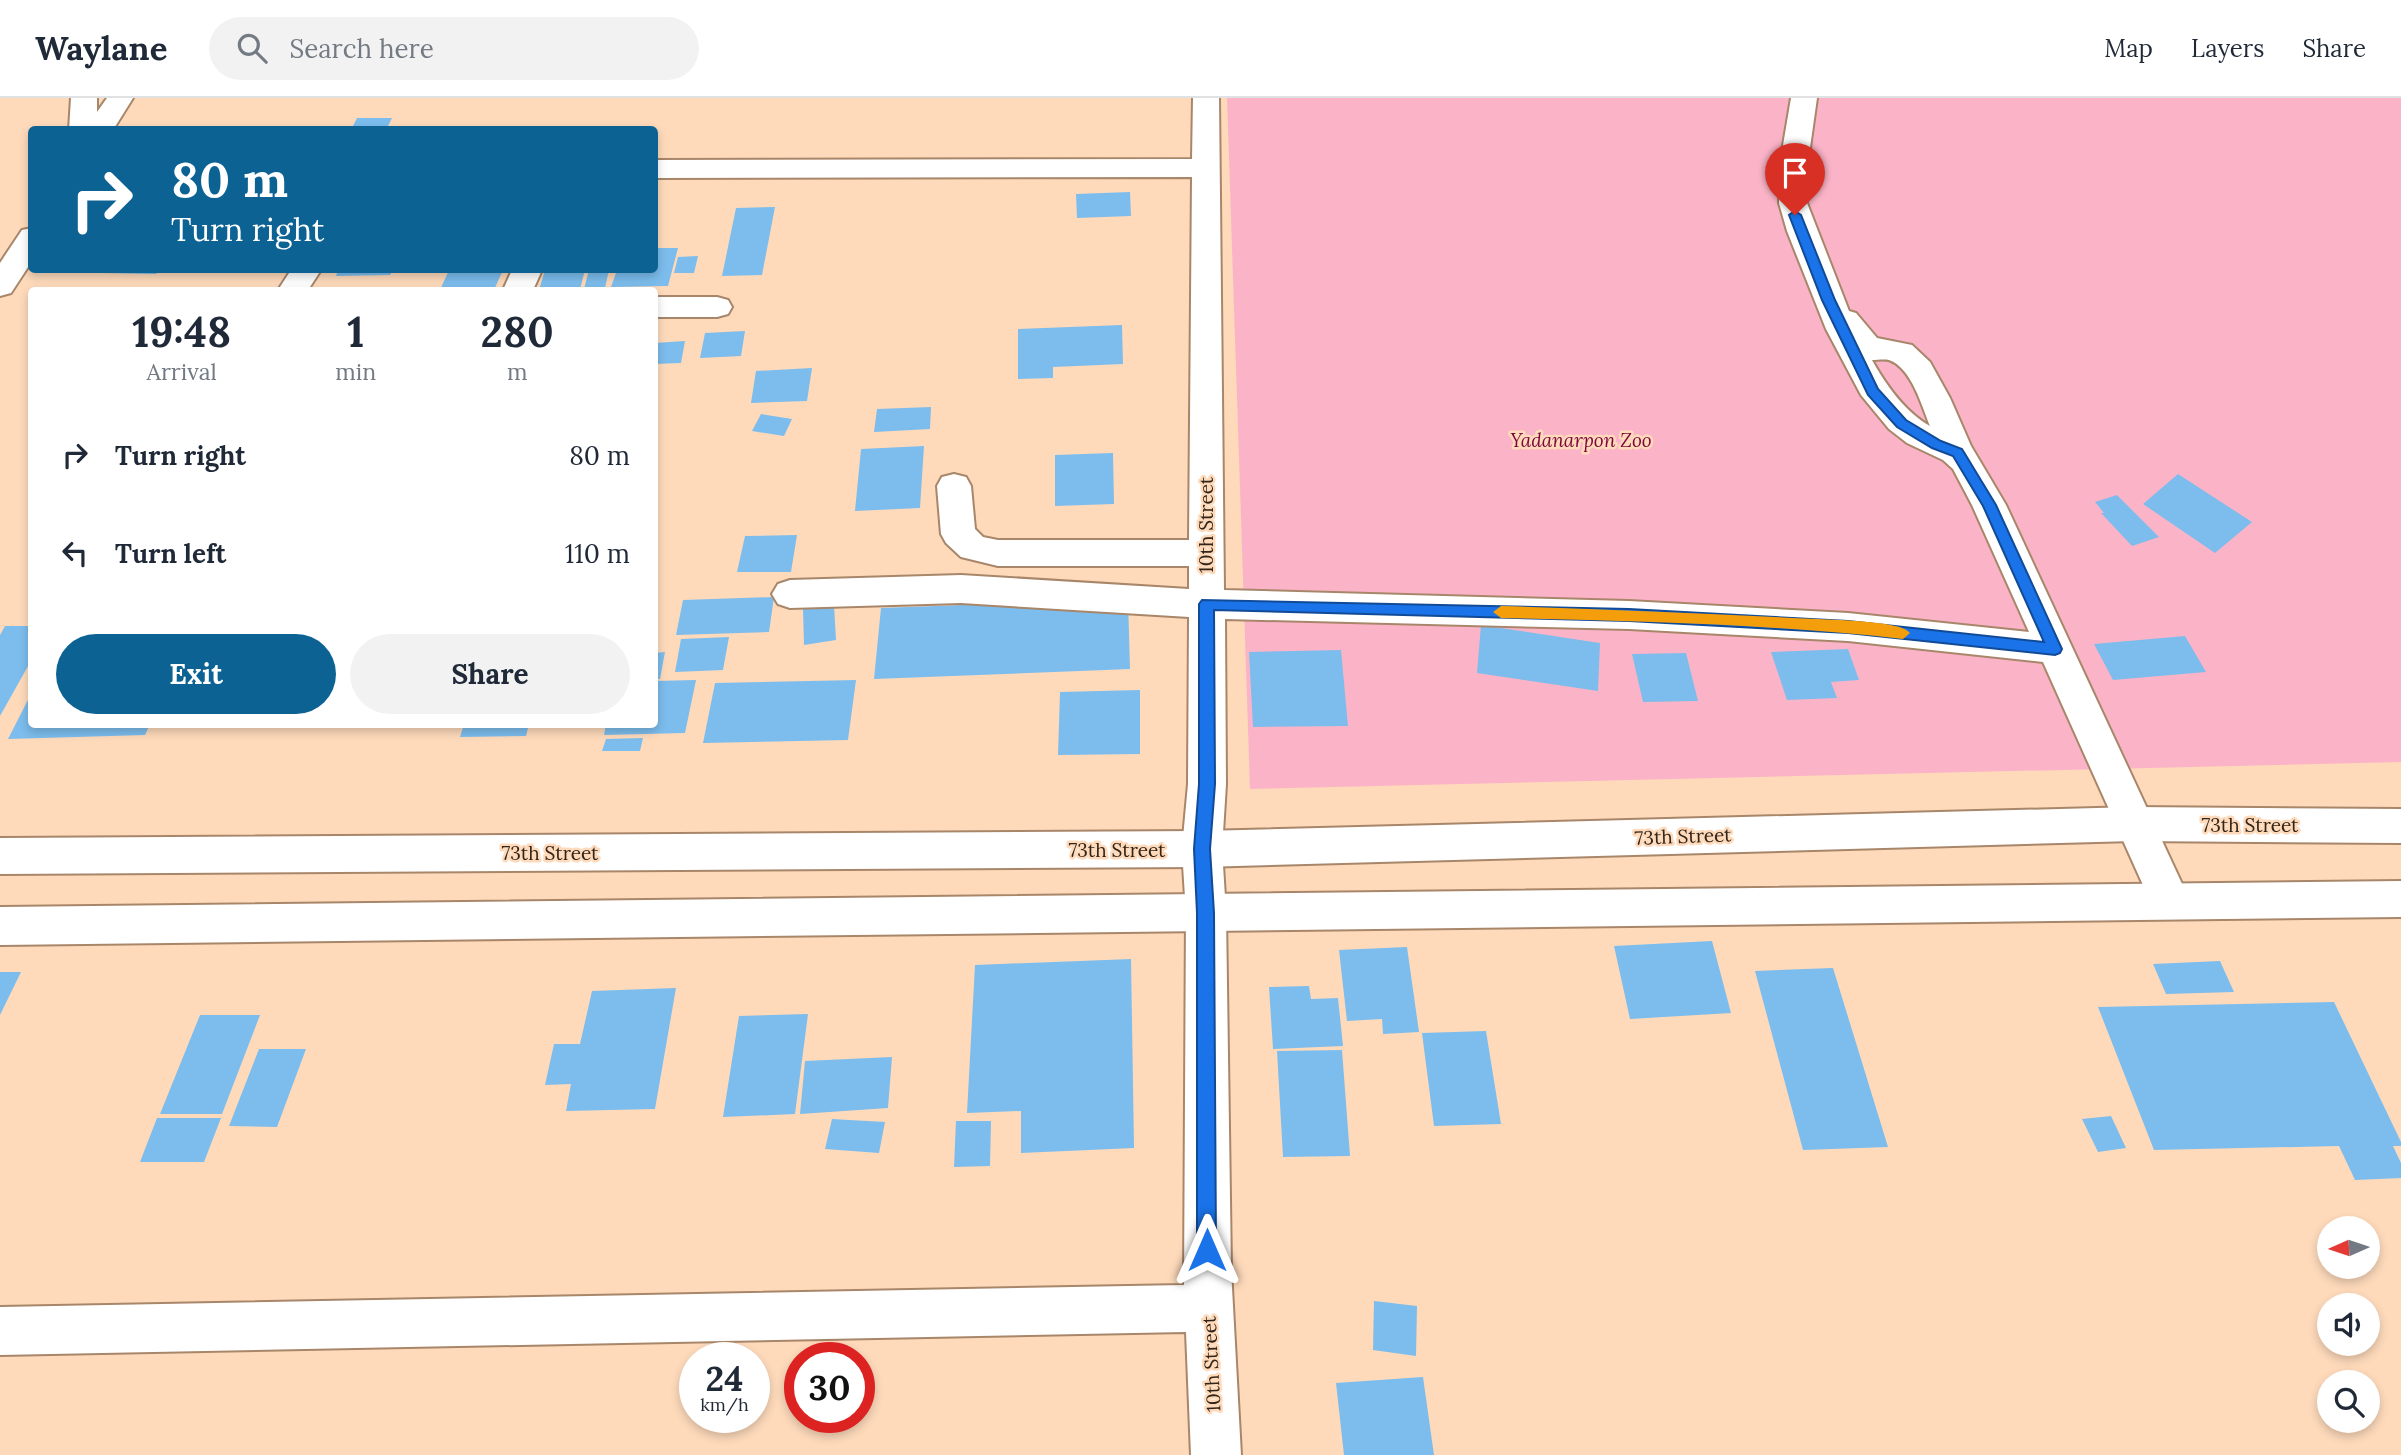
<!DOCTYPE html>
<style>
:root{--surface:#fff;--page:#f2f2f3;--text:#1f2937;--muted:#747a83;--line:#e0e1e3;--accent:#0c6293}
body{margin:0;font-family:Lora,serif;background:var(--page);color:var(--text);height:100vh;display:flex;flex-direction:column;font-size:26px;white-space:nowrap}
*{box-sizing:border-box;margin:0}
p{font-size:23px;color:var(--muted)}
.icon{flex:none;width:38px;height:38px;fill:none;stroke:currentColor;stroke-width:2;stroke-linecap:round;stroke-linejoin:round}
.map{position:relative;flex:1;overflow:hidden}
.drawer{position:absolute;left:28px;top:189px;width:630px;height:441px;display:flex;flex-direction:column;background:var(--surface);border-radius:7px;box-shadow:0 4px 10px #0003}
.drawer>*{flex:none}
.banner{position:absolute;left:28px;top:28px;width:630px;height:147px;border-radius:7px;box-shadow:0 4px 10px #0003;background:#0c6293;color:#fff;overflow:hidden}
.needle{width:46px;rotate:267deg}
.controls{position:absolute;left:2317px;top:1118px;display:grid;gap:14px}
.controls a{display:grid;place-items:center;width:63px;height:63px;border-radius:50%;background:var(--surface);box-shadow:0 4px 10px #0003;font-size:35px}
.speed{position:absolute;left:679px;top:1244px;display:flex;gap:14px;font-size:35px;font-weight:700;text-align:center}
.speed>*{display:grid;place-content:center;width:91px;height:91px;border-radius:50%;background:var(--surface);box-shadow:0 4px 10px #0003;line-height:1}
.speed small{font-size:18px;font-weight:400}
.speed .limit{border:10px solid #d22;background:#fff;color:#111}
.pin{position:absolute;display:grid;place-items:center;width:60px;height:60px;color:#fff;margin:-72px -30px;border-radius:50% 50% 50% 0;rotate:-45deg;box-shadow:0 0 7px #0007}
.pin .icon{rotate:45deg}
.me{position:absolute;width:77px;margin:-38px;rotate:0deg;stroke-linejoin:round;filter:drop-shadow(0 0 5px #0008)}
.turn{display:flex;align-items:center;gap:24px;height:147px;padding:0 28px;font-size:32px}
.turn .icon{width:91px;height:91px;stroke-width:2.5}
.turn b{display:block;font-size:49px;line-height:60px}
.eta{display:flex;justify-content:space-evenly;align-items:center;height:119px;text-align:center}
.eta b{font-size:42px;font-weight:800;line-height:49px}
.action{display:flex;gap:14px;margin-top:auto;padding:14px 28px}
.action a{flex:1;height:80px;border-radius:42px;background:var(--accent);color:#fff;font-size:28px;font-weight:800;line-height:80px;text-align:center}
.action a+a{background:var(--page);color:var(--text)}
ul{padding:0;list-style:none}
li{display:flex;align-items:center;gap:21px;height:98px;padding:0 28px}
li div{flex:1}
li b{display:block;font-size:26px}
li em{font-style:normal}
header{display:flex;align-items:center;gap:42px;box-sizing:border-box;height:98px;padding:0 35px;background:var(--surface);border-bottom:2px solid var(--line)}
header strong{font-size:33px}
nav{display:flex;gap:38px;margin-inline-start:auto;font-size:24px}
.search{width:490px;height:63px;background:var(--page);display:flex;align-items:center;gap:18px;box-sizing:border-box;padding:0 24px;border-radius:38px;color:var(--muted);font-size:26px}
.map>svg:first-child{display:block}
.green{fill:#fbb4c7}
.building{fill:#7cbded}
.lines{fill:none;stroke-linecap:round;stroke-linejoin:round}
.minor-casing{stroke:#a8866a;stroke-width:4}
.major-casing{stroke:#a8866a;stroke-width:4}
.minor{fill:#fff;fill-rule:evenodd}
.major{fill:#fff;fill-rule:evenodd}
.route{fill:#1a73e8;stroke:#114b97;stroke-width:2}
.slow{fill:#f59e0b}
.labels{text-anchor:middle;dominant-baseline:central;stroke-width:5;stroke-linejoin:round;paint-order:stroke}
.park-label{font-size:19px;font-style:italic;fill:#7e053e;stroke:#fedabb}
.street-label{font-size:19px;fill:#322419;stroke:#fedabb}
</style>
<header>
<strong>Waylane</strong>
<div class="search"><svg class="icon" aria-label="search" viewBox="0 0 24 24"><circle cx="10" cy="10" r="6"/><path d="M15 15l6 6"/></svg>Search here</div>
<nav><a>Map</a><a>Layers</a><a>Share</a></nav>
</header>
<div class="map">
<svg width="2401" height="1357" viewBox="0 0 2401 1357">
<rect width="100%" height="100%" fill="#fedabb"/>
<!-- green -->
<path class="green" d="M1227 0H2401V664L1250 691Z"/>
<!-- building -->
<path class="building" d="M357 20H392L386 32H351Z
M1130 94 1131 118 1077 120 1076 96Z
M775 109 762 177 722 178 736 110Z
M654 150H678L668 188 611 189 617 172H654Z
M698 158 694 175H674L678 159Z
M106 172H159L156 176 103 175Z
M338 172H393L390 177 336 178Z
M449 172H503L494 192H440Z
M545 172H585L580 191 539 192Z
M589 172H609L605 190 584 191Z
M1122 227 1123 266 1053 269V280L1018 281V231Z
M745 233 741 258 700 260 705 235Z
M685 243 681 265 654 266V245Z
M812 270 807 303 751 305 756 273Z
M931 309 930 331 874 334 877 311Z
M761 316 792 321 784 338 752 333Z
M924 348 920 410 855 413 861 351Z
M1113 355 1114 406 1055 408V357Z
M2178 376 2252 424 2215 455 2143 406Z
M2117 397 2159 439 2132 448 2101 415H2104L2095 404Z
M797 437 791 474H737L745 438Z
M774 499 769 534 676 537 683 502Z
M1128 501 1130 571 874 581 881 510Z
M834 507 836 542 804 547 803 511Z
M1481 527 1600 545 1598 593 1477 575Z
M5 528H32V561L0 618V537Z
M2185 538 2206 574 2113 582 2094 546Z
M729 539 723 572 675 574 681 541Z
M1848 551 1859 582 1831 584 1837 600 1787 602 1771 554Z
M1341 552 1348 628 1253 629 1249 554Z
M665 554 660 581H654V555Z
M1686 555 1698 603 1643 604 1632 556Z
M696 582 685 635 604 637 606 626H654V583Z
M856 582 848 642 703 645 715 585Z
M1140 592V656L1058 657 1060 594Z
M32 594V626H150L145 637 8 641Z
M464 626H529L526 638 460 639Z
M643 640 640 653H602L606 641Z
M1712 843 1731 915 1630 921 1614 848Z
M1407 849 1419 934 1383 936 1382 921 1347 923 1339 852Z
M1131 861 1134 1050 1021 1055V1013L967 1015 975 867Z
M2220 863 2234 894 2166 896 2153 866Z
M1833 870 1888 1049 1803 1052 1755 873Z
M0 874H21L0 917Z
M1309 888 1311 901 1338 900 1343 948 1273 951 1269 889Z
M676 890 655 1011 566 1013 571 986 545 987 554 946H580L592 893Z
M2334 904 2401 1044V1048H2393L2401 1065V1080L2355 1082 2339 1048 2154 1052 2098 909Z
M808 916 795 1016 723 1019 739 918Z
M200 917H260L222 1016H160Z
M1486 933 1501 1026 1434 1028 1422 935Z
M259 951H306L277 1029 229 1028Z
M1342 952 1350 1058 1283 1059 1277 953Z
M892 959 888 1010 800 1016 805 963Z
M2111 1018 2126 1050 2098 1054 2082 1021Z
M157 1020H221L204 1064H140Z
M832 1021 885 1024 879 1055 825 1051Z
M956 1023H991L990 1068 954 1069Z
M1374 1203 1417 1208 1416 1258 1373 1252Z
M1423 1279 1434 1357H1344L1336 1285Z"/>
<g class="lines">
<!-- minor casing -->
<g class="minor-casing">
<path id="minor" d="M71 0H97V14L107 0H133L113 32H69Z
M1193 0H1219L1224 492 1629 503 1848 515 2029 534 1972 407 1953 371 1943 362 1907 345 1889 331 1861 297 1826 231 1787 133 1779 105V71L1791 0H1817L1807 71V105L1849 213 1856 215 1877 240 1912 247 1930 264 1950 300 1971 348 2006 407 2190 803 2184 816 2170 821 2156 816 2043 564 1848 543 1629 531 1225 521 1226 686 1222 751 1226 815 1231 1171 1241 1357H1191L1186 1234 0 1257V1209L1184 1187 1186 815 1182 751 1188 686 1189 519 961 505 790 510 778 506 772 496 778 486 790 482 961 477 1189 491V468H998L961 459 946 445 941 436 937 388 942 379 954 376 966 379 971 388 975 431 983 439 998 442H1189L1192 79 654 80V62L1192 61ZM1872 262C1877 262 1884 261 1889 262 1912 270 1922 309 1930 328 1905 314 1886 287 1872 262Z
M32 130V163L11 195 0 198V165L22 132Z
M291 172H321L308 192H278Z
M512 172H542L533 192H503Z
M654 199H717L728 202 732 209 728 216 717 219H654Z"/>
</g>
<!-- major casing -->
<g class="major-casing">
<path id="major" d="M2134 709 2401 711V745L2134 743 1202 769 0 776V740L1202 733Z
M2401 783V819L0 847V809Z"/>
</g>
<!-- minor -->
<use href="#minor" class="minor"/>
<!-- major -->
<use href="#major" class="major"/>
</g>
<!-- route -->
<path class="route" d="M1795 113 1801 117 1835 202 1878 291 1906 322 1941 343 1962 351 1996 407 2062 551 2060 555 2055 557 1848 535 1629 523 1214 512 1215 686 1210 751 1214 815 1216 1152 1213 1159 1207 1162 1200 1159 1197 1152V815L1194 751 1199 686V506L1202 502 1629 511 1848 523 2044 544 1983 408 1953 358 1932 350 1897 329 1868 297 1822 202 1789 117Z"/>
<!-- slow -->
<path class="slow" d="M1501 508C1606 511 1711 516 1817 521 1834 522 1903 523 1910 535L1903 541C1770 526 1635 523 1501 520L1493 514Z"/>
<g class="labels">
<!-- park labels -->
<g class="park-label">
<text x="1581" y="342">Yadanarpon Zoo</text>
</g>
<!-- street labels -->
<g class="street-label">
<text transform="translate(1206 427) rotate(-90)">10th Street</text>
<text x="2250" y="727">73th Street</text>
<text transform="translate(1683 738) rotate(-2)">73th Street</text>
<text x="1117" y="752">73th Street</text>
<text x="550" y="755">73th Street</text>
<text transform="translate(1211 1266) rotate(-93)">10th Street</text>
</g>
</g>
</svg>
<div class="controls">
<a><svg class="needle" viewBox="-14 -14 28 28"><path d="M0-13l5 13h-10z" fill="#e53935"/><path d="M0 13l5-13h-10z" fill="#747a83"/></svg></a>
<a><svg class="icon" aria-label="sound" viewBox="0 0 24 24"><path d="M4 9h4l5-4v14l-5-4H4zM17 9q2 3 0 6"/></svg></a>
<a><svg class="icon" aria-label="search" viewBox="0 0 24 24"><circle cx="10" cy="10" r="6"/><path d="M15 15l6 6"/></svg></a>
</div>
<div class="speed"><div>24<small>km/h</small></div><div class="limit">30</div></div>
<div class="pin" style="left:1795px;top:117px;background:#d93025"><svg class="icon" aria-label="arrive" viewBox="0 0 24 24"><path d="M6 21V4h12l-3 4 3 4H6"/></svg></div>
<svg class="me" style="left:1207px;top:1152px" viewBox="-20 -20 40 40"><path d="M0-17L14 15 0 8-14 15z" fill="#1a73e8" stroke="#fff" stroke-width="4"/></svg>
<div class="banner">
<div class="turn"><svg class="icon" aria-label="right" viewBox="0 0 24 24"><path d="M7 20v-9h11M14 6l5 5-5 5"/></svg><div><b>80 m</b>Turn right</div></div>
</div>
<section class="drawer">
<div class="eta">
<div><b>19:48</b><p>Arrival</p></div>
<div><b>1</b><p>min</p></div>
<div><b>280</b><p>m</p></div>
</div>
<ul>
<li><svg class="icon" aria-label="right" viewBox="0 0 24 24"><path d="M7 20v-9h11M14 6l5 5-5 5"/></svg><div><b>Turn right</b></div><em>80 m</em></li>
<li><svg class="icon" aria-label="left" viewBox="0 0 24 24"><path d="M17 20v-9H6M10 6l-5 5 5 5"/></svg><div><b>Turn left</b></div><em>110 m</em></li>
</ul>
<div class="action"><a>Exit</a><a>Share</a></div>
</section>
</div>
